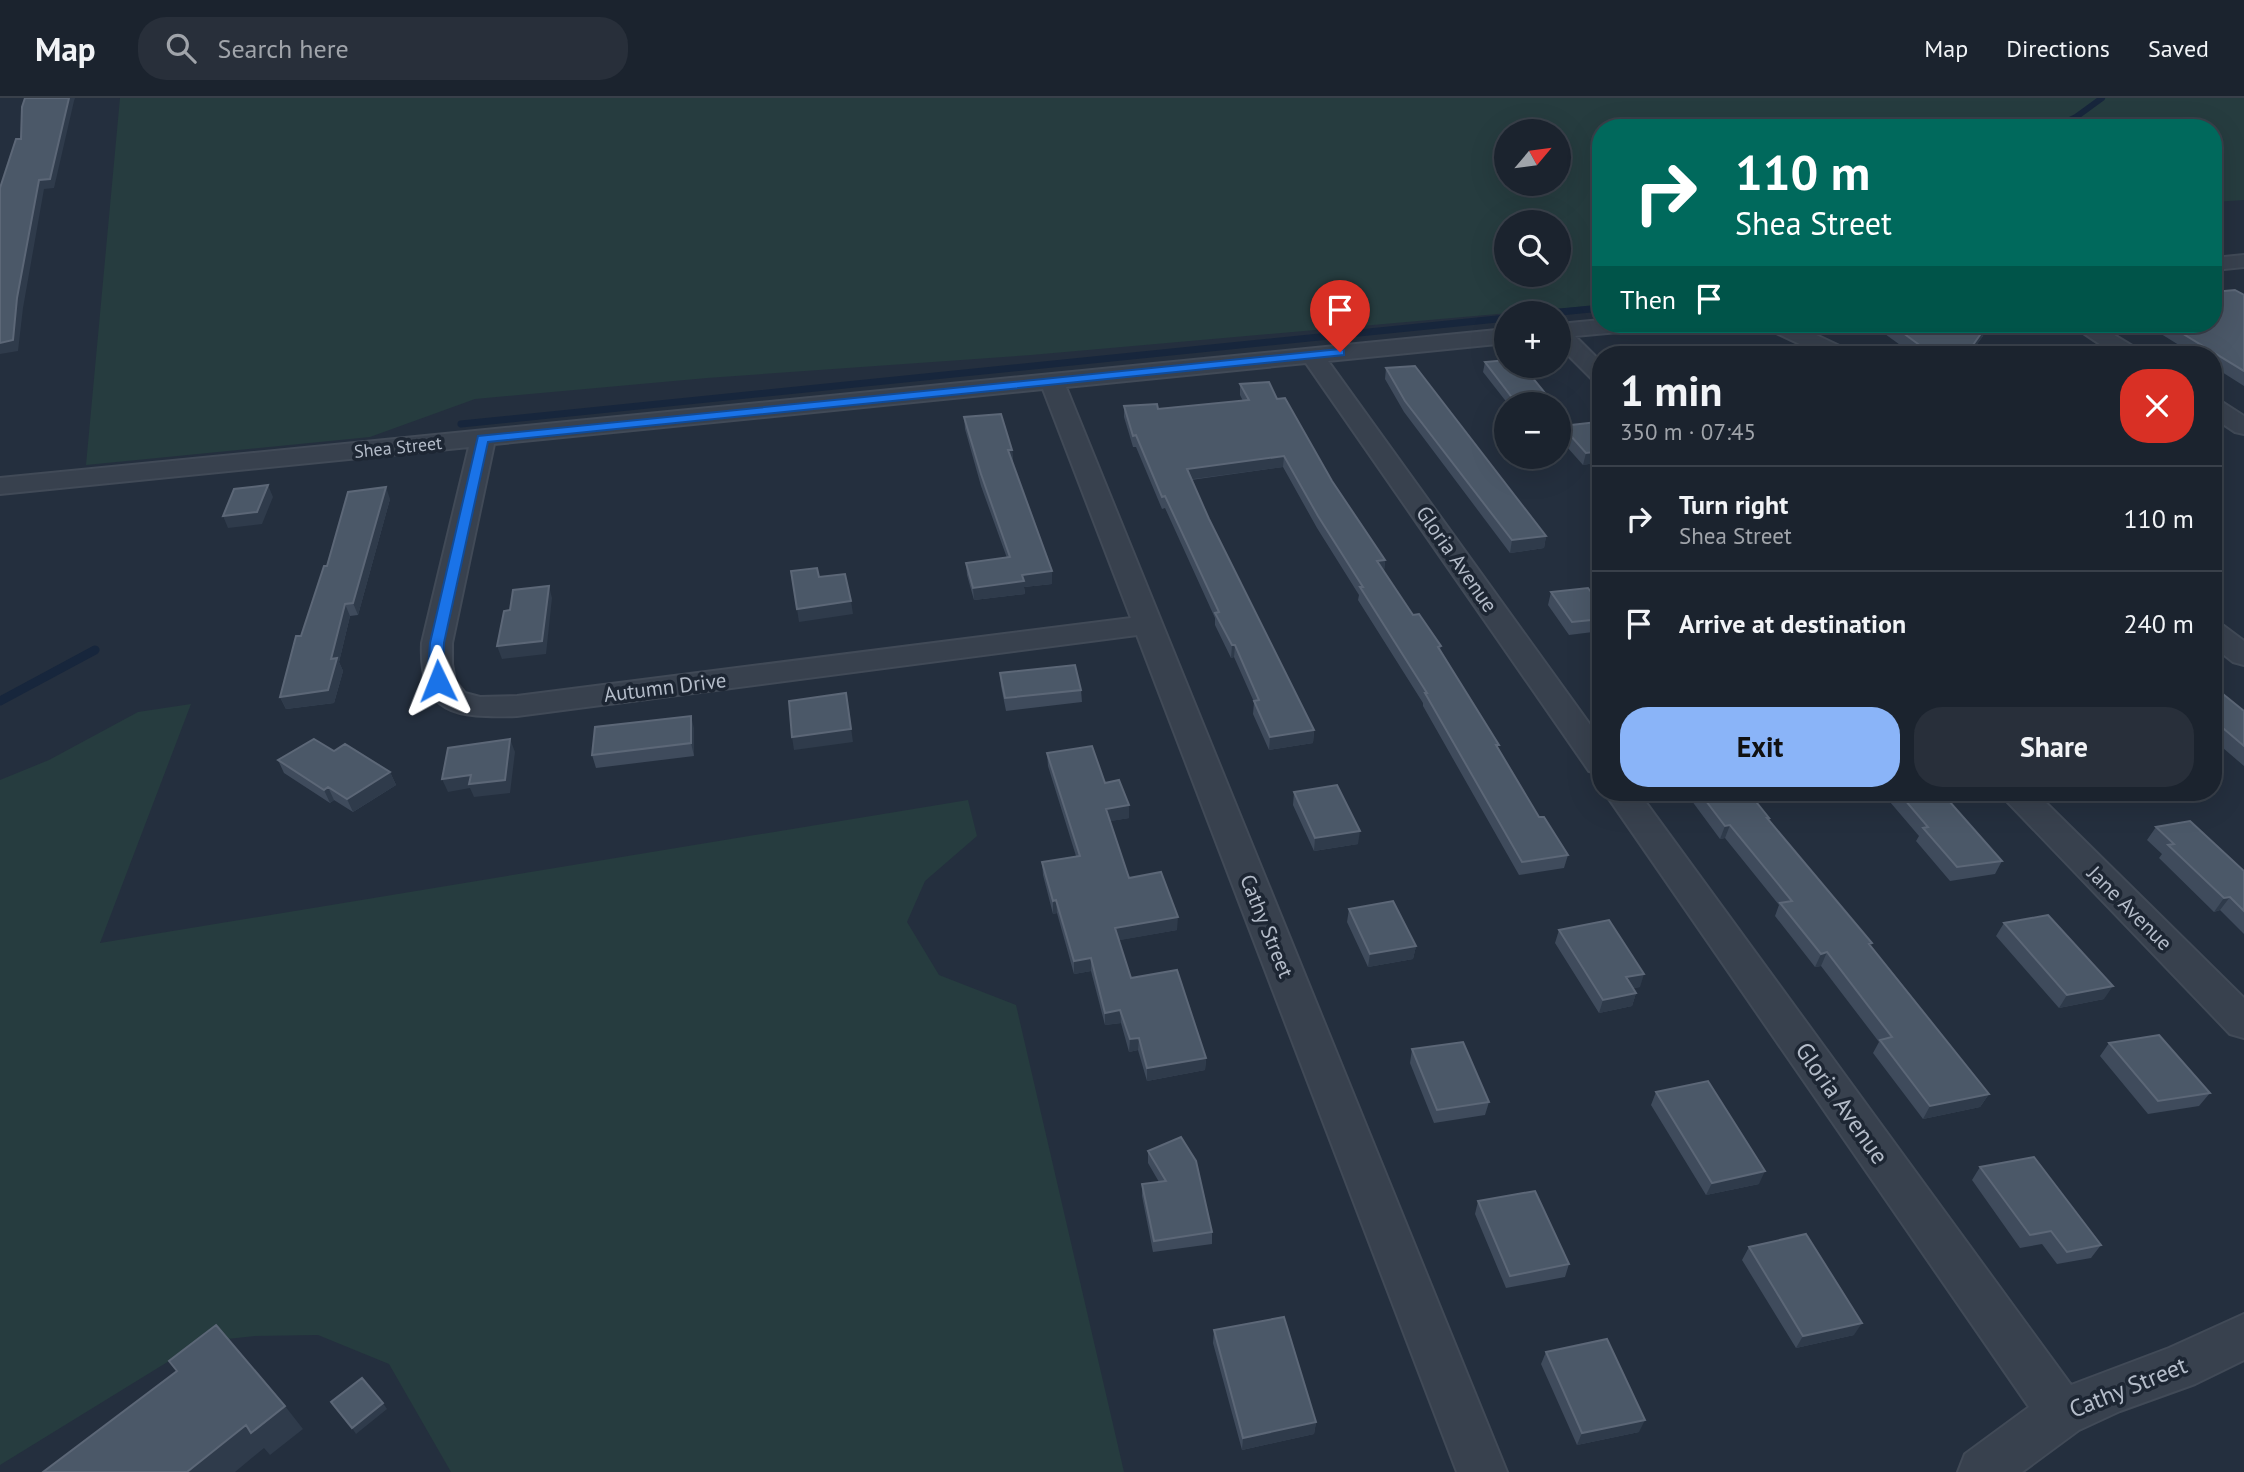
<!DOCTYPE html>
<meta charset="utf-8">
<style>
:root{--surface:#1b232e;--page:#282f3a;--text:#f1f3f6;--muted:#a0a4aa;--line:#39404a;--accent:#8ab4f8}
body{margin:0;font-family:"PT Sans",sans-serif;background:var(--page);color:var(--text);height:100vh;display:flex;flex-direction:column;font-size:26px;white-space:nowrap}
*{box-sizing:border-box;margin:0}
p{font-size:23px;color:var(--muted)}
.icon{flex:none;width:38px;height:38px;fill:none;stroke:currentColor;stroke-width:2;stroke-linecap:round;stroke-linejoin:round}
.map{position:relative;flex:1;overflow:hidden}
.sheet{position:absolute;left:1592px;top:248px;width:630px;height:455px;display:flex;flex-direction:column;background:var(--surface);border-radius:28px;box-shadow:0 7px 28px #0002,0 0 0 2px var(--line)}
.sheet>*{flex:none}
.guide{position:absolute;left:1592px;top:21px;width:630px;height:214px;border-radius:28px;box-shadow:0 7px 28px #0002,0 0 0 2px var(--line);background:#00695c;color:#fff;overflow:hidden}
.needle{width:46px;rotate:61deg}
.fabs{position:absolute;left:1494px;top:21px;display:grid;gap:14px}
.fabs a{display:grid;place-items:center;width:77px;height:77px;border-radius:50%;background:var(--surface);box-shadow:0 7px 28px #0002,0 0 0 2px var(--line);font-size:35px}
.pin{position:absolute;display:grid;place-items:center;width:60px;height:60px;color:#fff;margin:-72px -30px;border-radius:50% 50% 50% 0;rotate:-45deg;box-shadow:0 0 7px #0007}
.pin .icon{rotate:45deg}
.me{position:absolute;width:77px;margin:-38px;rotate:358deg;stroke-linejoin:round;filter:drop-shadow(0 0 5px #0008)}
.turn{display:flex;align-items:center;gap:24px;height:147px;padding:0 28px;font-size:32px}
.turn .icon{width:91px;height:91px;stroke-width:2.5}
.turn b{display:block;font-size:49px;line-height:60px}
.then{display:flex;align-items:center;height:66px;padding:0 28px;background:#0003;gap:14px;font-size:26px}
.round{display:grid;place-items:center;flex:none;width:74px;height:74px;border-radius:28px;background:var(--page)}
.headline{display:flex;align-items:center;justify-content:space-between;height:119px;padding:0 28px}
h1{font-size:42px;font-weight:700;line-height:52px}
.cta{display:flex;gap:14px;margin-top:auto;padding:14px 28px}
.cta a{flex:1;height:80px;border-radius:28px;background:var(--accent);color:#111;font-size:28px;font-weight:700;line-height:80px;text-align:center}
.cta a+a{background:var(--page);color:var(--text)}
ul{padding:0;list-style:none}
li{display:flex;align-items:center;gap:21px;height:105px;padding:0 28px;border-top:2px solid var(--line)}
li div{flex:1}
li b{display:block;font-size:26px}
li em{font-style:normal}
header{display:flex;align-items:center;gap:42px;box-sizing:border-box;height:98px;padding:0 35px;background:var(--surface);border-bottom:2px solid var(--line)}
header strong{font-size:33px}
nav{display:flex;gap:38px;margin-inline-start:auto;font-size:24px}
.search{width:490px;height:63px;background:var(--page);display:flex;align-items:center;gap:18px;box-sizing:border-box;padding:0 24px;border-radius:28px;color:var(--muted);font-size:26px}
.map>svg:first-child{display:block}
.green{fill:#263c3f;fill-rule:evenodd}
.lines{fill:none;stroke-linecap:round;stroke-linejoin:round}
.stream-far2{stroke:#17263c;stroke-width:6}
.stream-far1{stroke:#17263c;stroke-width:7}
.stream{stroke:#17263c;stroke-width:9}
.minor-casing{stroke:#414a57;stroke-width:4}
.minor{fill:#38414e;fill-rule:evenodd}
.wall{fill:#3f4b5c}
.shaded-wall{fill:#2f3b4b}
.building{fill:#4b5868;stroke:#5c6777;stroke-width:2}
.route{fill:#1a73e8;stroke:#114b97;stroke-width:2}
.labels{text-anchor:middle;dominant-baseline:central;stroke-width:7;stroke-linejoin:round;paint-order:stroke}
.far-street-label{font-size:18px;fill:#b4bcc9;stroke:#1d2633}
.street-label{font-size:21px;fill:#b4bcc9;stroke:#1d2633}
.near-street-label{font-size:24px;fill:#b4bcc9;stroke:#1d2633}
</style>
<header>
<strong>Map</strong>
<div class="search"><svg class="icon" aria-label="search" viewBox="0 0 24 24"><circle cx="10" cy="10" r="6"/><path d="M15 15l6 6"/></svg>Search here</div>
<nav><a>Map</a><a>Directions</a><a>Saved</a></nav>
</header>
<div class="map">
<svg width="2244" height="1374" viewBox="0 0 2244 1374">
<rect width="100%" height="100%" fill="#242f3e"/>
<!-- green -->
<path class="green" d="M120 0H2244V102L2214 104V30H1601V207L1031 257 707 280 475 301 370 339 86 367ZM1559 33V86H1507V33ZM1559 124V177H1507V124Z
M191 606 100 845 968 702 977 738 925 783 907 824 939 877 1016 907 1124 1374H451L389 1266 318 1237 255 1238 200 1244 0 1367V682L49 662 138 614Z"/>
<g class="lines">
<!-- stream-far2 -->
<path class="stream-far2" d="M2053 30 2076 19 2102 0"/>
<!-- stream-far1 -->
<path class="stream-far1" d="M1550 215 1601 210
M461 326 1507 220"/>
<!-- stream -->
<path class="stream" d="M0 603 95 552"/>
<!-- minor casing -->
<g class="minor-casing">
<path id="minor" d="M2244 157V169L2214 172V160Z
M1601 222V226H1640L1637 231 1629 233 1575 238 1601 264V284L1593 282 1559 248V226Z
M1765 226H1793L1848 252 1851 257H1823L1768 231Z
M2070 226H2096L2139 252 2142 257H2116Z
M1507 231V245L1328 263 1601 642V676L1589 673 1306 265 1066 289 1507 1374H1457L1137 537 517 618C456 620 419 617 422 545L469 349 0 396V380ZM1043 291 1131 520 517 598 480 599 465 595 455 583 452 566V545L494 346Z
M2214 302 2222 304 2244 318V336L2235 334 2214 320Z
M2214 525 2224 528 2244 543V567L2233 564 2214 549Z
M1605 695H1639L2071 1287 2169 1250 2244 1216V1262L2195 1286 2120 1313 2079 1332 2022 1374H1958L1965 1356 2029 1309Z
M1999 695H2036L2244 900V940L2230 936Z"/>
</g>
<!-- minor -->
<use href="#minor" class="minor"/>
</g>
<!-- wall -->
<path class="wall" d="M2244 197V288L2214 269V257H2195L2145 226H2214Z
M1889 226H1985L1983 238 1969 257H1914L1885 236Z
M1485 264 1554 306H1508L1483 274Z
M1386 270 1546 438 1544 450 1510 455 1404 314 1385 281Z
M1240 286 1277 301 1385 462 1384 473 1413 517 1441 548 1440 551 1539 719 1568 757 1564 770 1519 777 1423 608V605L1358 502 1359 497 1317 430 1283 369 1191 382 1209 421 1314 632 1313 645 1269 652 1253 616 1254 604 1234 559 1231 560 1215 527V520L1165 410 1162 411 1136 349H1133L1124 319V308L1158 311 1243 303 1240 297Z
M964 319 1012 352 1013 363H1012L1052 486 1024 489 1025 496 974 502 967 477 966 465 1007 460 981 388 965 331Z
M1562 328H1601V381L1597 376 1600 364 1583 367 1559 340Z
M390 401 358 517 350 518 339 564 343 573 334 605 286 611 280 599 301 538 327 468Z
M1551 494 1601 507V533L1569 537 1548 507Z
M1000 575 1081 592 1082 604 1006 613 1001 588Z
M2214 593 2244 613V668L2216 644H2214Z
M694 630V658L596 670 592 657Z
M334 653 390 674 396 687 353 714 334 702 330 705 284 675 278 662Z
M1047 655 1105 685 1129 707V720L1110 723 1129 780 1177 832 1119 842 1131 880 1206 960 1205 972 1147 983 1138 952 1129 954 1121 925 1105 927 1091 873 1074 876 1057 815 1053 816 1043 777 1042 764 1076 758 1048 668Z
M1294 694 1358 746 1314 753 1293 707Z
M1686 695H1749L1769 720V722L1989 996 1980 1009 1923 1021 1873 955 1879 944 1821 868 1815 869 1775 818 1779 807 1725 740 1720 741Z
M1894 695H1942L2002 763 1995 776 1950 783 1916 743 1919 738 1890 704Z
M2156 729 2244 773V836L2220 812 2214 814 2159 760 2162 756 2147 742Z
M1349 811 1416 848 1413 861 1368 869 1347 824Z
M2004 825 2104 901 2059 910 1996 838Z
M1559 832 1640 889 1633 890 1636 895 1632 908 1599 915 1555 845Z
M2109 945 2210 995 2199 1008 2148 1016 2100 958Z
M1412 951 1489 1004 1485 1017 1434 1025 1410 965Z
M1656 994 1759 1086 1706 1097 1651 1007Z
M1148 1053 1212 1134V1146L1153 1154 1142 1098V1086L1159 1084 1148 1065Z
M1980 1069 2101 1147 2091 1160 2057 1166 2042 1146 2020 1150 1972 1082Z
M1478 1103 1569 1166 1565 1179 1506 1190 1475 1116Z
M1749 1149 1854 1237 1796 1250 1742 1162Z
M1214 1232 1316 1324 1314 1336 1242 1352 1213 1245Z
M1546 1254 1639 1334 1577 1347 1541 1266Z"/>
<!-- shaded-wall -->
<path class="shaded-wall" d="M69 0H75L74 3 54 90 44 91 23 210 18 253 0 256V245L17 200 39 82Z
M1987 227 1983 238 1969 257H1966Z
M1008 352H1012L1013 363 1008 364Z
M1601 353V364L1583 367 1586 355Z
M1284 358 1283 369 1186 382 1187 371Z
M268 387 273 399 262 426 228 430 223 418Z
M386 389 390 401 358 517 353 505Z
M1546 438 1544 450 1510 455 1512 442Z
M1385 462 1384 474 1377 463Z
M1052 473V486L1024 489 1025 496 974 502 973 490 1022 477Z
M549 488 552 500 546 556 502 561 497 548Z
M851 503 853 516 799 524 797 511Z
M345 506 350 518 339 564 343 573 334 605 286 611 280 599 331 561Z
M1232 547H1235L1234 559 1231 560Z
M846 595 853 644 794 652 792 639Z
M691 618 694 630V658L691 645Z
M2221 631H2224L2216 644H2214Z
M1314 632 1313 645 1269 652 1270 639Z
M510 641 515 654 510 695 474 699 470 690 448 694 442 681Z
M390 674 396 687 353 714 347 701Z
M328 689 334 702 330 705 324 692Z
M1129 707V720L1106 724V711Z
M1730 727 1725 740 1720 741 1725 728Z
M1360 733 1358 746 1314 753 1315 740Z
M2230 799 2220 812 2214 814 2224 800Z
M1056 802 1057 815 1053 816V803Z
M1178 819 1177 832 1115 843V830Z
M1416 848 1413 861 1368 869 1370 856Z
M1827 854 1821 868 1815 869 1821 856Z
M1091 860V873L1074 876V863Z
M1644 876 1640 889 1622 892 1626 879Z
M2113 888 2104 901 2059 910 2067 897Z
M1636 895 1632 908 1599 915 1603 902Z
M1120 912 1121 925 1105 927V915Z
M1139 940 1138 952 1129 954 1130 941Z
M1206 960 1205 972 1147 983V970Z
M1989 996 1980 1009 1923 1021 1930 1008Z
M1765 1073 1759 1086 1706 1097 1712 1085Z
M1862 1225 1854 1237 1796 1250 1803 1238Z
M383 1305 387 1311 356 1336 352 1330Z
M285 1308 303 1331 270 1357 264 1350 235 1374H187L246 1327Z
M1645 1322 1639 1334 1577 1347 1582 1335Z
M1316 1324 1314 1336 1242 1352 1243 1340Z"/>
<!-- building -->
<path class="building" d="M25 0H69L50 81 39 82 17 200 13 242 0 245V90L16 41H21L22 9Z
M2235 192 2244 197V273L2167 226H2214V194Z
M1891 226H1985L1987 227 1966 257H1933Z
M1507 262V268H1523L1554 306H1517L1485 264Z
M1415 268 1546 438 1512 442 1405 303 1386 270Z
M1269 284 1277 301 1285 300 1332 383 1385 462 1377 463 1413 517 1419 516 1441 548 1438 549 1499 647H1496L1539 719H1544L1568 757 1522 764 1425 595H1427L1360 489H1363L1318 418 1284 358 1187 371 1209 421 1314 632 1270 639 1254 603 1259 602 1235 547H1232L1215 515 1219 514 1165 398 1162 399 1136 337 1133 338 1124 308 1157 306 1158 311 1249 302 1240 286Z
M1001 316 1012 352H1008L1052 473 1022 477 1024 483 973 490 966 465 1010 459 981 376 964 319Z
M1597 324 1601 328V353L1586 355 1562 328Z
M268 387 257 414 223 418 234 391Z
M386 389 353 505 345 506 331 561 337 560 328 592 280 599 296 538H301L324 468H327L348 394Z
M817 470 819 479 845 476 851 503 797 511 791 473Z
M549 488 542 543 497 548 504 513 510 512 513 492Z
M1588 490 1601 507V521L1572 524 1551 494Z
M1075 567 1081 592 1005 600 1000 575Z
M2218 592 2244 613V648L2224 631H2221L2214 626V593Z
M846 595 851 631 792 639 789 603Z
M691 618V645L592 657 595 629Z
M314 641 334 653 345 646 390 674 347 701 328 689 324 692 278 662Z
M510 641 505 682 469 686 471 677 442 681 448 650Z
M1092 648 1105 685 1119 682 1129 707 1106 711 1129 780 1161 774 1178 819 1115 830 1131 880 1177 872 1206 960 1147 970 1139 940 1130 941 1120 912 1105 915 1091 860 1074 863 1056 802 1053 803 1042 764 1080 758 1047 655Z
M1337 687 1360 733 1315 740 1294 694Z
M1700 695H1749L1769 720H1767L1872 845 1869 846 1989 996 1930 1008 1880 942 1892 939 1827 854 1821 856 1780 805 1792 803 1730 727 1725 728Z
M1899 695H1942L2002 763 1957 769 1923 730 1928 729Z
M2190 723 2244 773V813L2230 799 2224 800 2168 747 2174 746 2156 729Z
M1393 803 1416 848 1370 856 1349 811Z
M2048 817 2113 888 2067 897 2004 825Z
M1609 822 1644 876 1626 879 1636 895 1603 902 1559 832Z
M2159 937 2210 995 2158 1003 2109 945Z
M1463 944 1489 1004 1437 1012 1412 951Z
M1708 983 1765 1073 1712 1085 1656 994Z
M1181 1039 1196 1063 1212 1134 1154 1143 1142 1086 1166 1083 1148 1053Z
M2034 1059 2101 1147 2067 1154 2051 1133 2030 1137 1980 1069Z
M1535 1093 1569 1166 1510 1178 1478 1103Z
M1806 1136 1862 1225 1803 1238 1749 1149Z
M1284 1219 1316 1324 1243 1340 1214 1232Z
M216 1227 285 1308 251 1335 246 1327 187 1374H43L177 1273 169 1263Z
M1607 1241 1645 1322 1582 1335 1546 1254Z
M362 1280 383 1305 352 1330 331 1304Z"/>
<!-- route -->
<path class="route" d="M1340 251 1344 252V257L488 344 444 545 443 571 445 583 438 587 430 583 428 571 430 545 478 338Z"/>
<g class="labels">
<!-- far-street labels -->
<g class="far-street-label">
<text transform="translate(398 349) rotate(-6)">Shea Street</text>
</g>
<!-- street labels -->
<g class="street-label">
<text transform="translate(1457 461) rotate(55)">Gloria Avenue</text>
<text transform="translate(665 589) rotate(-7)">Autumn Drive</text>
<text transform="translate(2130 810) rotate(45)">Jane Avenue</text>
<text transform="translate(1267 828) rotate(68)">Cathy Street</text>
</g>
<!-- near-street labels -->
<g class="near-street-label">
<text transform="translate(1842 1005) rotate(55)">Gloria Avenue</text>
<text transform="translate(2128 1289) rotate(-22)">Cathy Street</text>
</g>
</g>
</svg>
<div class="fabs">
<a><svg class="needle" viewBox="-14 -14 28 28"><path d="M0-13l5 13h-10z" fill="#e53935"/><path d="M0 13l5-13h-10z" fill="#a0a4aa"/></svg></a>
<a><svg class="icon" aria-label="search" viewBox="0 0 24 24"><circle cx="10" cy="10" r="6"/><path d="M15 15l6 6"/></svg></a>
<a>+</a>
<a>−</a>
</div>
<div class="pin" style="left:1340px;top:254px;background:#d93025"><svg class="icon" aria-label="arrive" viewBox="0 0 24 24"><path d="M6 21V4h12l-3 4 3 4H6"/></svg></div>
<svg class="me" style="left:438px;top:583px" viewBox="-20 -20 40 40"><path d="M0-17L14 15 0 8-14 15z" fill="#1a73e8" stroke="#fff" stroke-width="4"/></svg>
<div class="guide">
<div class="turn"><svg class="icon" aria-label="right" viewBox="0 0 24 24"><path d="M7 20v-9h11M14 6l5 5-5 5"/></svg><div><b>110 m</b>Shea Street</div></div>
<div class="then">Then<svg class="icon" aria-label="arrive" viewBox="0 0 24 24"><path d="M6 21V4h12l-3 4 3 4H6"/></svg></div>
</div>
<section class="sheet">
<div class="headline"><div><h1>1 min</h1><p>350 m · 07:45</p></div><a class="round" style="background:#d93025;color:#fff"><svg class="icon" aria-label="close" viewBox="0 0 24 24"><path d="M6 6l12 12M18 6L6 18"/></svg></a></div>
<ul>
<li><svg class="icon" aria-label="right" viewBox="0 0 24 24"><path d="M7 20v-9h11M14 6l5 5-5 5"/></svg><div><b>Turn right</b><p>Shea Street</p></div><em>110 m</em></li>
<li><svg class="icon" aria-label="arrive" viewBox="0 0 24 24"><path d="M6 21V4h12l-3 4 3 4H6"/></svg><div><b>Arrive at destination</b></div><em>240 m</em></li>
</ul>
<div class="cta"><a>Exit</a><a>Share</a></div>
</section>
</div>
